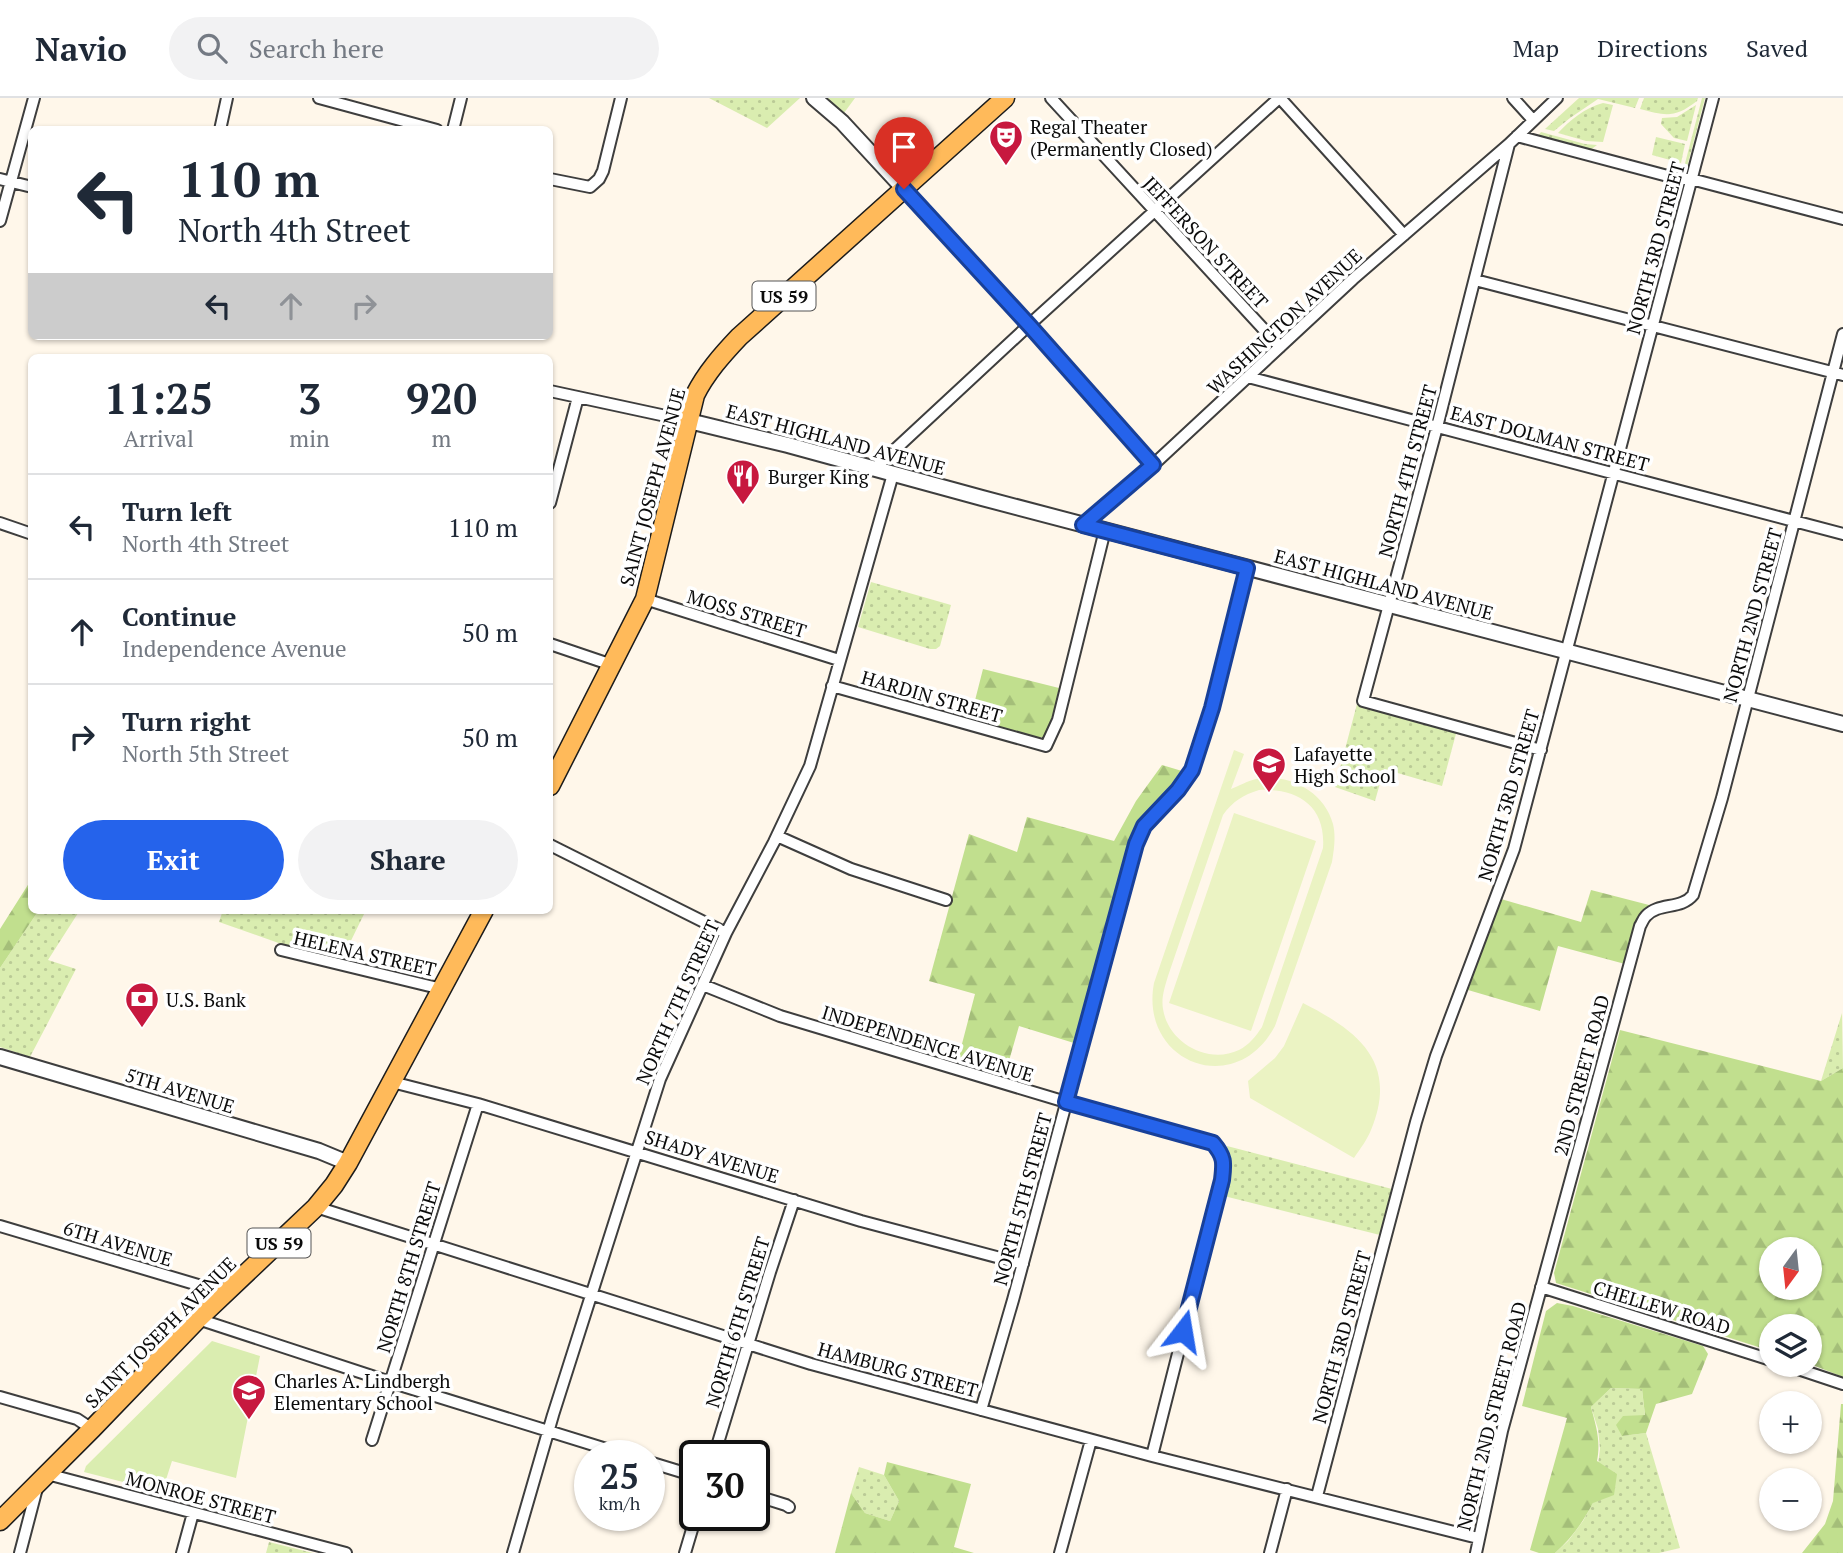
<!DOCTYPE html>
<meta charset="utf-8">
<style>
:root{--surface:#fff;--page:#f2f2f3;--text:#1f2937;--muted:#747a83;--line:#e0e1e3;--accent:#2563eb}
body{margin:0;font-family:"PT Serif",serif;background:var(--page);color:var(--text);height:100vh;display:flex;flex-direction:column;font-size:26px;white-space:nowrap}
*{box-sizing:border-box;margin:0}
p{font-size:23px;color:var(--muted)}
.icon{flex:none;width:38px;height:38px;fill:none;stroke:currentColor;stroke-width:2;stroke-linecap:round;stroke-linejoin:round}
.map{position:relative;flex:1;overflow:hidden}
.panel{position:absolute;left:28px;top:256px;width:525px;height:560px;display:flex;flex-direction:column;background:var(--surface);border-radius:10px;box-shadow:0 2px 5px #0004}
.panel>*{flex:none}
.hud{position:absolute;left:28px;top:28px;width:525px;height:214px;border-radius:10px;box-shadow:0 2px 5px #0004;background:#fff;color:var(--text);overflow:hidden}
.needle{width:46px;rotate:195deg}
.controls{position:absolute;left:1759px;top:1139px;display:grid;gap:14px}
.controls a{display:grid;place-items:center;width:63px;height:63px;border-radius:50%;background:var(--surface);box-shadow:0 2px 5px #0004;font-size:35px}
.speed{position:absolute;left:574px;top:1342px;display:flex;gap:14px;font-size:35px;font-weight:700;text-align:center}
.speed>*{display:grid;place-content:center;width:91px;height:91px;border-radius:50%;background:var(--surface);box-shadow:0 2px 5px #0004;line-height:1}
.speed small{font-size:18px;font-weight:400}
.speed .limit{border:4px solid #111;border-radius:10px;background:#fff;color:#111}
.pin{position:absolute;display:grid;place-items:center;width:60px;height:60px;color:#fff;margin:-72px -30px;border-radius:50% 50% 50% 0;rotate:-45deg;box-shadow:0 0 7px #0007}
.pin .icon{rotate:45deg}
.me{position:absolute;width:77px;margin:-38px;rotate:14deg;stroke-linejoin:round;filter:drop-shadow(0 0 5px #0008)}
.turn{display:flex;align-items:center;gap:24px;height:147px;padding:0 35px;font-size:32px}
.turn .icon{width:91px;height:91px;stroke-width:2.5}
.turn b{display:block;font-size:49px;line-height:60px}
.lanes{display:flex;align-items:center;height:66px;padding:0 35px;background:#0003;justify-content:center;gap:35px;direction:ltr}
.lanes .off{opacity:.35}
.eta{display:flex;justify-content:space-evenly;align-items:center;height:119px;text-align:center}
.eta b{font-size:42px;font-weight:600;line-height:49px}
.action{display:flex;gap:14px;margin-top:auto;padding:14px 35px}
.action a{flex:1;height:80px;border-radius:42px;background:var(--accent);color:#fff;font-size:28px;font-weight:600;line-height:80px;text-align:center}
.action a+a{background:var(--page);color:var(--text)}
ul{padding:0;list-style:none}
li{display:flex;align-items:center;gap:21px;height:105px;padding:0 35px;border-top:2px solid var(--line)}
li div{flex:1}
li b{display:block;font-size:26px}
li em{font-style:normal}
header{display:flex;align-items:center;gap:42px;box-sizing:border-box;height:98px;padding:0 35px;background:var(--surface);border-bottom:2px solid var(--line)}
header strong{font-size:33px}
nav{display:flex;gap:38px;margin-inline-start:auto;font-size:24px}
.search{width:490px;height:63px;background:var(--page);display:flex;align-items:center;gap:18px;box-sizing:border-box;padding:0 24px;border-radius:38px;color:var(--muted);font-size:26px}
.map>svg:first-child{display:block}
.grass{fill:url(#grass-dots)}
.forest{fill:url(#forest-firs);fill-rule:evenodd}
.park{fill:#daedb0}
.pitch{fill:#ebf3c3;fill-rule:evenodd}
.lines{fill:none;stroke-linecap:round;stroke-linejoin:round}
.minor-casing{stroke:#3e3e3e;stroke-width:14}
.tertiary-casing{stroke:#3e3e3e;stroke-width:18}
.primary-casing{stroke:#1c1c1c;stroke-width:21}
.minor{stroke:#fff;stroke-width:10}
.tertiary{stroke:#fff;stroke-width:14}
.primary{stroke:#ffba5a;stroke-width:18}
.route-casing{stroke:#184099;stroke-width:18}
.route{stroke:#2563eb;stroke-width:12}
.labels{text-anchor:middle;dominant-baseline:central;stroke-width:7;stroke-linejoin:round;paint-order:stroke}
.shield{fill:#fff;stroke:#545454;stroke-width:2}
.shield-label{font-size:18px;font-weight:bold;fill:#0b0b0b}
.poi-label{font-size:19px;fill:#0b0b0b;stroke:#fff;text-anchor:start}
.street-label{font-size:19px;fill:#0b0b0b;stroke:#fff}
</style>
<header>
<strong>Navio</strong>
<div class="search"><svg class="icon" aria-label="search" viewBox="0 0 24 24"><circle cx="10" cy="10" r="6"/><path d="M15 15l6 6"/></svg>Search here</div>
<nav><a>Map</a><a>Directions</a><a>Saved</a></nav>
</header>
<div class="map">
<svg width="1843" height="1455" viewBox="0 0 1843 1455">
<defs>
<pattern id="grass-dots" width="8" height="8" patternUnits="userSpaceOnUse" patternTransform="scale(1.75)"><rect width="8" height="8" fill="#daedb0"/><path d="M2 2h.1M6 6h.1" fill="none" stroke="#baca96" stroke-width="1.8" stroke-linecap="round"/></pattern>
<pattern id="forest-firs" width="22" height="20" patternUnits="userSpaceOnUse" patternTransform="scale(1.75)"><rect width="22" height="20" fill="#c1df8e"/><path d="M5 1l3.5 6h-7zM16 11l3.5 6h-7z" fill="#a4be79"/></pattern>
</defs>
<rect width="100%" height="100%" fill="#fff7ea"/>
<!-- grass -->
<path class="grass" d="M709 0H800L767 30Z
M823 0H855L844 15 839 14Z
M1579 0H1639L1635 10 1598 1 1570 20 1554 33 1545 31Z
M1644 0H1698L1697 3C1675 20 1666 18 1640 11Z
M1702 0H1705L1686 73 1682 77Z
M1603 5 1613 7 1603 44 1586 43 1558 35C1569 23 1586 9 1603 5Z
M1696 7 1687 43 1674 40 1661 26 1662 20 1677 19Z
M1541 34 1585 46 1597 47 1589 53 1537 39Z
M1656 39 1685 46 1681 65 1652 57Z
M871 484 951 507 940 548 936 551H930L858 529Z
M1357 606 1457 632 1442 688 1384 671 1375 703 1335 689Z
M39 812H80L48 862 76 871 30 959 0 949V870Z
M223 812H366L342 861 287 848 219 824Z
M1842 915 1843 970 1821 983Z
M1227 1048 1392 1091 1380 1137 1224 1098 1230 1070Z
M1611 1290 1642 1291 1645 1318 1622 1338 1646 1335 1680 1450 1659 1455H1555L1568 1443 1583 1423 1593 1405 1600 1351 1598 1331 1591 1309Z
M859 1369 884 1377 899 1403 890 1423 865 1415 851 1395Z
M269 1444 313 1455H266Z"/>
<!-- forest -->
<path class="forest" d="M983 571 1059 590C1055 608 1052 624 1043 639L1036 640 970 622Z
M1162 667 1182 673 1174 687 1142 720 1127 749 1074 945 1019 928 1004 980 957 965 975 896 929 883 969 736 1017 754 1027 719 1114 743 1136 703Z
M31 782 32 812H39L0 870V831Z
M1591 792 1653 808 1625 866 1558 848 1540 913 1468 892 1501 801 1581 824Z
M1620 932 1821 983 1843 970V1279L1810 1266V1228H1771V1253L1556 1185 1554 1175ZM1771 1152H1810V1190H1771Z
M1557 1205 1573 1208 1703 1248 1708 1256 1692 1296 1656 1306 1646 1335 1622 1338 1616 1327 1623 1318 1645 1317 1642 1291 1611 1290 1591 1309C1596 1328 1601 1343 1597 1363L1617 1376 1614 1397 1593 1405C1583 1424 1572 1440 1555 1455H1539L1530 1452 1567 1320 1522 1308 1546 1213Z
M1841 1306H1843V1455H1802L1825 1426 1833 1403Z
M887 1364 971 1386 954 1449 974 1455H835L851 1395 865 1415 890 1423 899 1403 884 1377Z"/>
<!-- park -->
<path class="park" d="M212 1243 260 1258 236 1380 172 1363 162 1394 84 1374 86 1368Z"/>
<!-- pitch -->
<path class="pitch" d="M1234 652 1244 656 1231 691C1239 688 1247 683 1256 681 1288 675 1324 693 1333 726 1336 739 1334 751 1332 764L1275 928C1236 1002 1139 965 1154 885ZM1259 692C1298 690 1326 708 1323 750L1262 929C1256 938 1249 947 1239 952 1207 967 1168 944 1163 911 1161 899 1165 889 1168 878L1223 717C1233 703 1243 697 1259 692Z
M1234 715 1316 743 1251 933 1169 905Z
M1303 905C1358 933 1399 964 1371 1032 1367 1042 1360 1051 1354 1060L1250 1000 1248 983 1275 960 1284 948Z"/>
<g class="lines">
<!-- minor casing -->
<g class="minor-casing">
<path id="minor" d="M319 0 437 32
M1051 0 1280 249
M1280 0 1404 137
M1513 0 1533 22
M220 32 227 0
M453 32 461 0
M1517 38 1679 81H1691L1843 121
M0 81 32 89
M550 81 590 89 599 81 603 73 621 0
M904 91 1029 227 1153 367
M0 123 34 0
M1475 182 1843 277
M1248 279 1843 436
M550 293 689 323
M874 371 1029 227 1279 0
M550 405 578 299
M0 425 32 436
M1083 427 1153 367 1353 181 1509 46
M645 501 839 562
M550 546 612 567
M832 588 1046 648 1058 622 1105 432
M1541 652 1363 603 1437 329 1509 46 1557 0
M777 738 851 771 946 802
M550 747 726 835
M281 852 442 891
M703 887 780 918 1066 1004 1213 1045C1225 1059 1224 1065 1222 1082L1152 1358
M392 984 478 1006 861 1123 1023 1166
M316 1109 811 1266 1152 1358 1478 1440
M0 1128 225 1195
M1541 1189 1771 1262
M198 1221 390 1284 629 1358
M1786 1267 1843 1286
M0 1299 77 1321 92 1331
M981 1312 1013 1202 1136 746 1144 728 1178 692 1192 672 1212 610 1247 470
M372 1342 478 1006
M714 1358 770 1174 794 1102
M649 1364 695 1378
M47 1376 346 1455
M754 1397 786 1407 789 1409
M1317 1398 1416 1024 1436 958 1514 751 1713 0
M20 1455 37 1390
M182 1455 193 1415
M513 1455 553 1317 660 981 726 835 774 744 810 668 893 376
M685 1455 696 1418
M1060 1455 1091 1342
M1270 1455 1287 1391
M1476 1455 1502 1333 1640 828C1642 825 1643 821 1646 818 1659 804 1681 812 1693 797L1722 700 1843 236"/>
</g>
<!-- tertiary casing -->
<g class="tertiary-casing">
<path id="tertiary" d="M814 0 842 24 904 91
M689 323 788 347 982 400 1843 626
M0 959 319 1053 348 1065"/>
</g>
<!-- primary casing -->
<g class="primary-casing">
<path id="primary" d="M550 688 645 501 695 297C706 275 722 257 739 239L1005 0
M0 1423 92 1331 198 1221 316 1109 334 1087 348 1065 484 812"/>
</g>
<!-- minor -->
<use href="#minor" class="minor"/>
<!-- tertiary -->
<use href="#tertiary" class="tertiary"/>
<!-- primary -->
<use href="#primary" class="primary"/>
</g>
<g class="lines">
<!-- route casing -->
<g class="route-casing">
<path id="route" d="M904 91 1029 227 1153 367 1083 427 1247 470 1212 610 1192 672 1178 692 1144 728 1136 746 1066 1004 1213 1045C1225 1059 1224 1065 1222 1082L1183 1233"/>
</g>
<!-- route -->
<use href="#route" class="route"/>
</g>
<!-- icons -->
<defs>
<g id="theatre-pin" transform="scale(1.75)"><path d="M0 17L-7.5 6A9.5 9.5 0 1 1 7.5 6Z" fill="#c7183f" stroke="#fff"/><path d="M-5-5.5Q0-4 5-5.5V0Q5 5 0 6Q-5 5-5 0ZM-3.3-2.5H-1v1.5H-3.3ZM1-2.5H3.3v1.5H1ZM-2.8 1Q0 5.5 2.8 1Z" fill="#fff"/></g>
<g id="restaurant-pin" transform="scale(1.75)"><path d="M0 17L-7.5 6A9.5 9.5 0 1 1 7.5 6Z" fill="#c7183f" stroke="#fff"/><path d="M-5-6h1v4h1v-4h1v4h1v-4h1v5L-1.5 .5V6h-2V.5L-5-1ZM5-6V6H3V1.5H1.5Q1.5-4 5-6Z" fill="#fff"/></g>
<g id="school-pin" transform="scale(1.75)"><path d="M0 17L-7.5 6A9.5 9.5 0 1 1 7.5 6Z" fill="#c7183f" stroke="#fff"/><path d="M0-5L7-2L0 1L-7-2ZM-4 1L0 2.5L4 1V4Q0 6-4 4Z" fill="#fff"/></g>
<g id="bank-pin" transform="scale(1.75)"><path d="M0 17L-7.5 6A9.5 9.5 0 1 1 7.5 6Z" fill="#c7183f" stroke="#fff"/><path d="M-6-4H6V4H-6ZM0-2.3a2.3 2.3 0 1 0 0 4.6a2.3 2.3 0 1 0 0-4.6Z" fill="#fff"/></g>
</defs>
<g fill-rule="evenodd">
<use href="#theatre-pin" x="1006" y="39"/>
<use href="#restaurant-pin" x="743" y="378"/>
<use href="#school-pin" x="1269" y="666"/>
<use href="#bank-pin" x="142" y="901"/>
<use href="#school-pin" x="249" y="1293"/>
</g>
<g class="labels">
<!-- shield labels -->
<g class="shield">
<rect x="752.5" y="183.5" width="63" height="29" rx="5"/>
<rect x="247.5" y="1130.5" width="63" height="29" rx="5"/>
</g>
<g class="shield-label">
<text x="784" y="198">US 59</text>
<text x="279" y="1145">US 59</text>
</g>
<!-- poi labels -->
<g class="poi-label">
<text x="1030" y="28">Regal Theater<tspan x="1030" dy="22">(Permanently Closed)</tspan></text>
<text x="768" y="378">Burger King</text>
<text x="1294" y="655">Lafayette<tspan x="1294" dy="22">High School</tspan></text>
<text x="166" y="901">U.S. Bank</text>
<text x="274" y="1282">Charles A. Lindbergh<tspan x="274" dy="22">Elementary School</tspan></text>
</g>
<!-- street labels -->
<g class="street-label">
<text transform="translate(1206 144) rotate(47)">JEFFERSON STREET</text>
<text transform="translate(1655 150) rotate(-75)">NORTH 3RD STREET</text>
<text transform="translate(1284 223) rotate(-43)">WASHINGTON AVENUE</text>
<text transform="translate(1550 340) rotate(15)">EAST DOLMAN STREET</text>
<text transform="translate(836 341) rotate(15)">EAST HIGHLAND AVENUE</text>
<text transform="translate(1407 373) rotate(-75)">NORTH 4TH STREET</text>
<text transform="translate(652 389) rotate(-75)">SAINT JOSEPH AVENUE</text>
<text transform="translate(1384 486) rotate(15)">EAST HIGHLAND AVENUE</text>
<text transform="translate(747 515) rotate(17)">MOSS STREET</text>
<text transform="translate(1752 517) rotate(-75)">NORTH 2ND STREET</text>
<text transform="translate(932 598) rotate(16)">HARDIN STREET</text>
<text transform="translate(1508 697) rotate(-74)">NORTH 3RD STREET</text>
<text transform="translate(365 855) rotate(13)">HELENA STREET</text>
<text transform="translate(677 904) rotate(-66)">NORTH 7TH STREET</text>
<text transform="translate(928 945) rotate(17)">INDEPENDENCE AVENUE</text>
<text transform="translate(1581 977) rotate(-75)">2ND STREET ROAD</text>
<text transform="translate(180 992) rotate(17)">5TH AVENUE</text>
<text transform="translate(712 1058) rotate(17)">SHADY AVENUE</text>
<text transform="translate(1022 1101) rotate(-75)">NORTH 5TH STREET</text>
<text transform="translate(118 1145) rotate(17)">6TH AVENUE</text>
<text transform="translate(408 1169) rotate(-73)">NORTH 8TH STREET</text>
<text transform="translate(1662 1209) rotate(17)">CHELLEW ROAD</text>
<text transform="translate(737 1224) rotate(-73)">NORTH 6TH STREET</text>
<text transform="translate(160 1234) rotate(-45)">SAINT JOSEPH AVENUE</text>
<text transform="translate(1341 1239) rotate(-75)">NORTH 3RD STREET</text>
<text transform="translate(898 1271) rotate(15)">HAMBURG STREET</text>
<text transform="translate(1491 1318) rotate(-76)">NORTH 2ND STREET ROAD</text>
<text transform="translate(201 1399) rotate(15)">MONROE STREET</text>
</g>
</g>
</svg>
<div class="controls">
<a><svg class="needle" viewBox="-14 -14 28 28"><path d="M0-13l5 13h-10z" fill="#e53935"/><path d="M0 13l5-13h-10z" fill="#747a83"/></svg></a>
<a><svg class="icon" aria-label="layers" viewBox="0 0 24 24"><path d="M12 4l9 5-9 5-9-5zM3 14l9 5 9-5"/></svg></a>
<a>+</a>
<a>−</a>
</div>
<div class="speed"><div>25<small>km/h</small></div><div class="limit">30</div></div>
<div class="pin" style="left:904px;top:91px;background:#d93025"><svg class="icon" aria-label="arrive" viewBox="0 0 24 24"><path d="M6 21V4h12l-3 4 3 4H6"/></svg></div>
<svg class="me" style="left:1183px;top:1233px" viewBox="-20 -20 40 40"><path d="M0-17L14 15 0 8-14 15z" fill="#2563eb" stroke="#fff" stroke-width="4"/></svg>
<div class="hud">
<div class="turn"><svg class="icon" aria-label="left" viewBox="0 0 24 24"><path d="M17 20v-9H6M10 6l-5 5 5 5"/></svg><div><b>110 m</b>North 4th Street</div></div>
<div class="lanes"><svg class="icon" aria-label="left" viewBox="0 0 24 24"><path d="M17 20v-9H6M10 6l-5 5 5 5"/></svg><svg class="icon off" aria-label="ahead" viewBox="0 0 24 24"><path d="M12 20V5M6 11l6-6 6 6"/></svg><svg class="icon off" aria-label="right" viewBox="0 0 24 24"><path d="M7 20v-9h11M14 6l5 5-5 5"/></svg></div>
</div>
<section class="panel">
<div class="eta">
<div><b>11:25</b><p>Arrival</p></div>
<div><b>3</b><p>min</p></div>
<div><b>920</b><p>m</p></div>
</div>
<ul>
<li><svg class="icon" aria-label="left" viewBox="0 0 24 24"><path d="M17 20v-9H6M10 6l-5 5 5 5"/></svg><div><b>Turn left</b><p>North 4th Street</p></div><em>110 m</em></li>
<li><svg class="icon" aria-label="ahead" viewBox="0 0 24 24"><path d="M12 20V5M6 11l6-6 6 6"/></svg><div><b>Continue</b><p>Independence Avenue</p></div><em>50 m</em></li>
<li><svg class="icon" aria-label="right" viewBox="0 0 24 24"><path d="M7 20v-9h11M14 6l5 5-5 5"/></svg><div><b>Turn right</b><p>North 5th Street</p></div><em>50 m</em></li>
</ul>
<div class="action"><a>Exit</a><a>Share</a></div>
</section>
</div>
